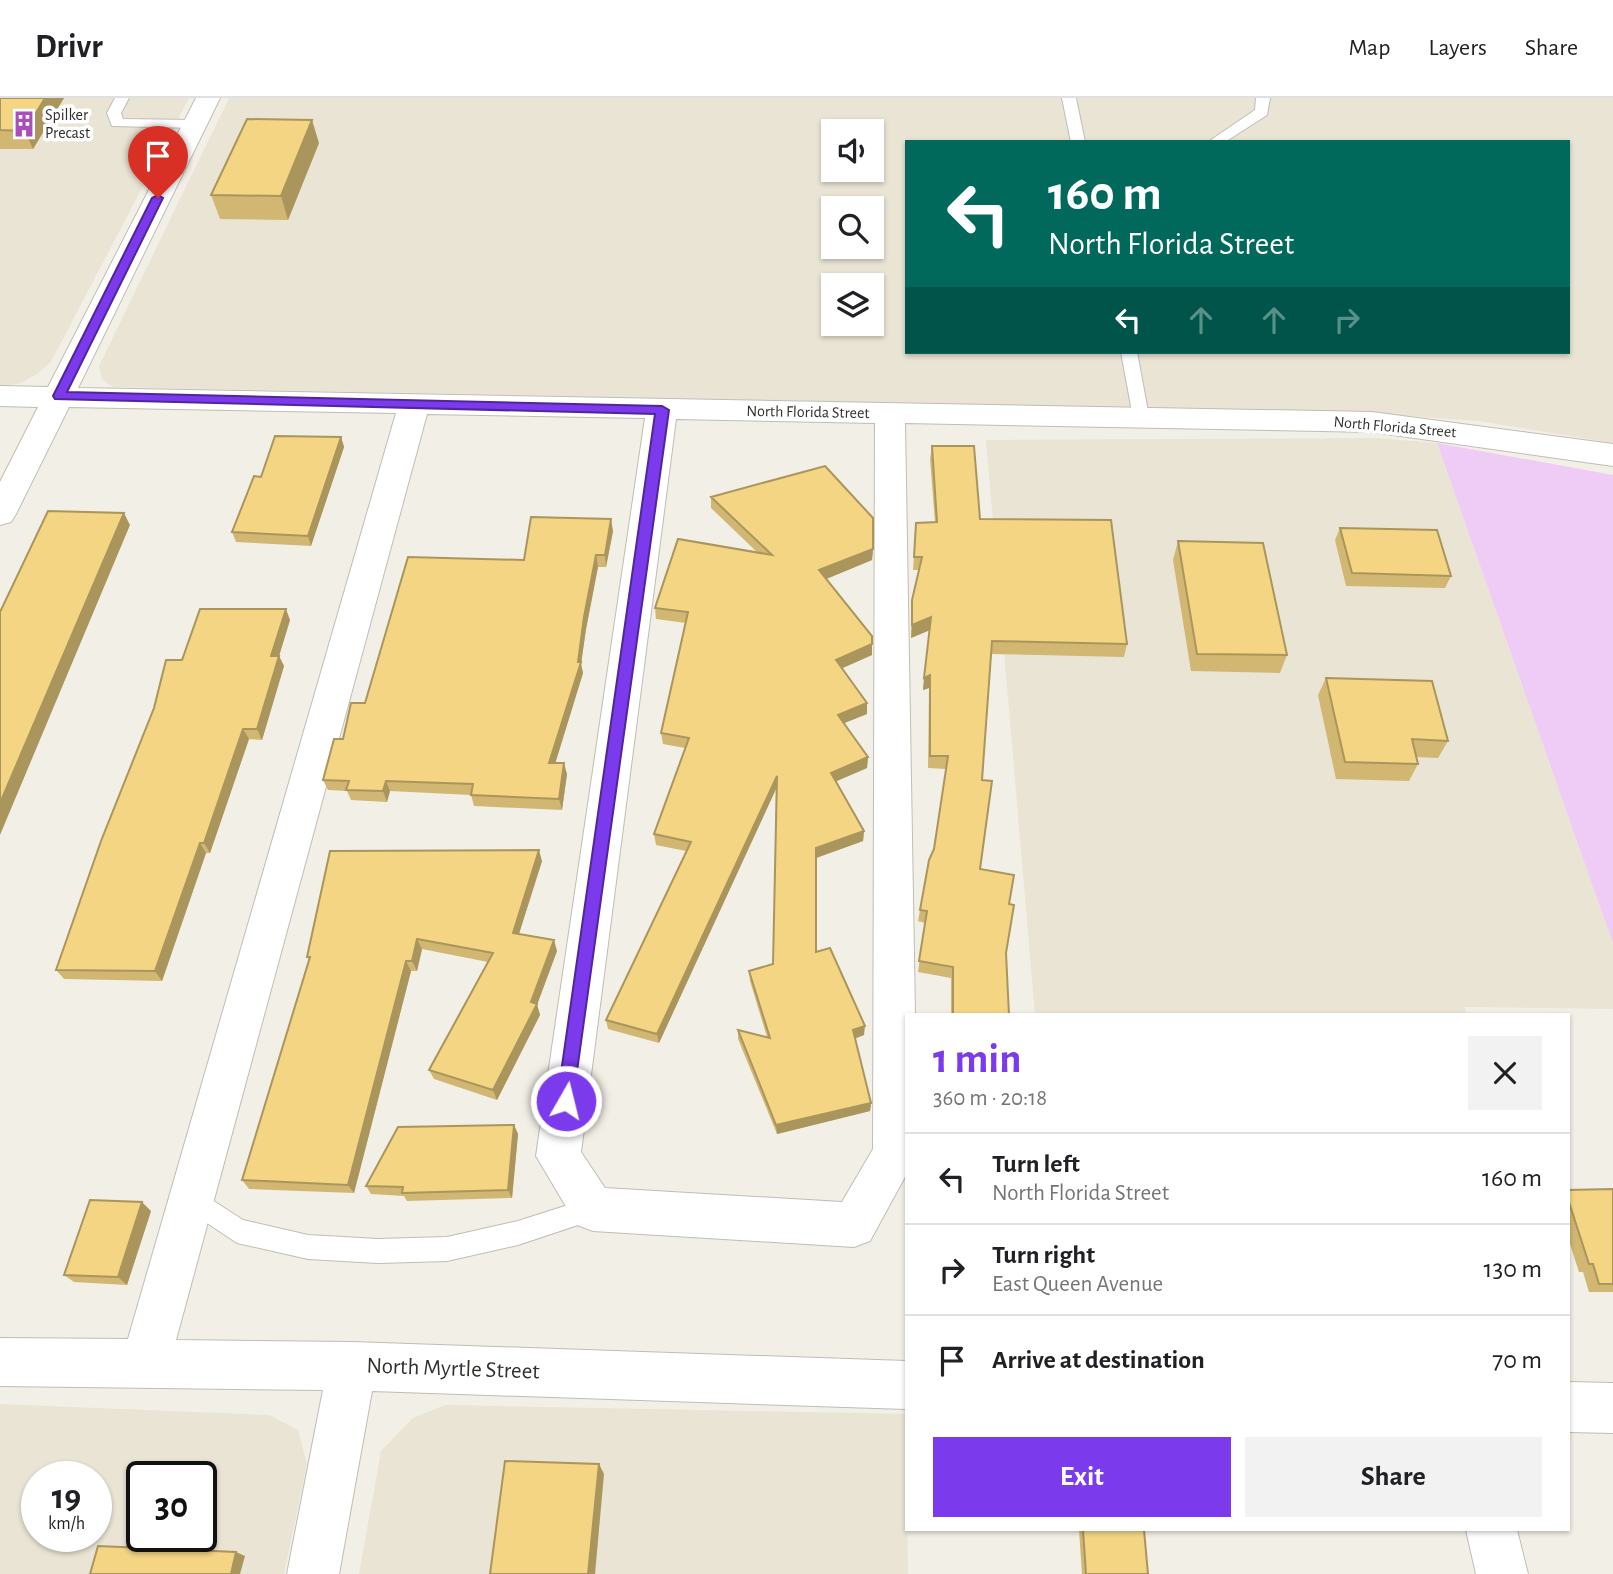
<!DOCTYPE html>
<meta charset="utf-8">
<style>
:root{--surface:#fff;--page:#f2f2f2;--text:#202124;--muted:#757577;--line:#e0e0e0;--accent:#7c3aed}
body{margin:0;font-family:"Alegreya Sans",sans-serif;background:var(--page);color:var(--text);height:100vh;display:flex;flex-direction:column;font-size:26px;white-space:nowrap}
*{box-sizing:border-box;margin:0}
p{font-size:23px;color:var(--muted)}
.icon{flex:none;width:38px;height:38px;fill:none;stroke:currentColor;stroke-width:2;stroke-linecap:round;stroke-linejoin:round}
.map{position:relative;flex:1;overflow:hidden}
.drawer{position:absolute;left:905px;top:915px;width:665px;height:518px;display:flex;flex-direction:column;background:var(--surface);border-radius:0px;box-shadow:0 2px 5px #0004}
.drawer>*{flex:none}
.top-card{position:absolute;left:905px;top:42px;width:665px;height:214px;border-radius:0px;box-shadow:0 2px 5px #0004;background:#00695c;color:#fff;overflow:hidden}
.fabs{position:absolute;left:821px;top:21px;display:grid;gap:14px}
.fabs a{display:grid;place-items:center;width:63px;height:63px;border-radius:0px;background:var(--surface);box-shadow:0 2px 5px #0004;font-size:35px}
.speed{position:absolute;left:21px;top:1363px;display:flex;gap:14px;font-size:35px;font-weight:700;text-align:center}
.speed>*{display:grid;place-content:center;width:91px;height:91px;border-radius:50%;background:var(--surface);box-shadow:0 2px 5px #0004;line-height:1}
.speed small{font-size:18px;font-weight:400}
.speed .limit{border:4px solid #111;border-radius:10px;background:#fff;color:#111}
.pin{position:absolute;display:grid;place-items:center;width:60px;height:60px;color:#fff;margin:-72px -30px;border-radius:50% 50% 50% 0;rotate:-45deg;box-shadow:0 0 7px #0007}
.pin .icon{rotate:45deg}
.me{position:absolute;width:77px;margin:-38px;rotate:8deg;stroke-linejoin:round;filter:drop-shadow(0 0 5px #0008)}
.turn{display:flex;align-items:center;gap:24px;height:147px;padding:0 28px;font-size:32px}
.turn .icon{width:91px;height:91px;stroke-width:2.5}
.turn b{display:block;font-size:49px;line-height:60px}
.lanes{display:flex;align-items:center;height:66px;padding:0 28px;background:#0003;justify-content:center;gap:35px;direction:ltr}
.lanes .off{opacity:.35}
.round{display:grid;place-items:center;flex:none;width:74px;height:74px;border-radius:0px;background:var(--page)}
.head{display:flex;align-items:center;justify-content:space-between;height:119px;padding:0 28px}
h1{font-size:42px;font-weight:700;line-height:52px;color:var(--accent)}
.primary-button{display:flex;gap:14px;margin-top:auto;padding:14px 28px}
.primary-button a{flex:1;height:80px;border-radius:0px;background:var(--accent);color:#fff;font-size:28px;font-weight:700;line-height:80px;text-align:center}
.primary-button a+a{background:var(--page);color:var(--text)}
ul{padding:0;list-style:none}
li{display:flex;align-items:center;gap:21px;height:91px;padding:0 28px;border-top:2px solid var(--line)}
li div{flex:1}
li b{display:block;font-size:26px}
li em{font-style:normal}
header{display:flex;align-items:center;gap:42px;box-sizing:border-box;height:98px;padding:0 35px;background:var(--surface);border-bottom:2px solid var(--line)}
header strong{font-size:33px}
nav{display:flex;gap:38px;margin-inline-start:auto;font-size:24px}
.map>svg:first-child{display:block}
.built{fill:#eae4d4;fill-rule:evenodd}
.green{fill:#efccf6}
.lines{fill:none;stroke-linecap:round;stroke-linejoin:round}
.service-casing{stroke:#c0bdb5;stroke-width:2}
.minor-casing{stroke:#c0bdb5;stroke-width:2}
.service{fill:#fff;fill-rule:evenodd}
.minor{fill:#fff;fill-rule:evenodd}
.wall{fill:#d1b772}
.shaded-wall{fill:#aa955c}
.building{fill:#f3d584;stroke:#aa955c;stroke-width:2}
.route{fill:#7c3aed;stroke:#51269a;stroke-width:2}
.labels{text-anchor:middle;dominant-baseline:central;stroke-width:7;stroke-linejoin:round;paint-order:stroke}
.far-poi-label{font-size:16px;fill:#31302d;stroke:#fff;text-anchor:start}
.far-street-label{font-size:16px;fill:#31302d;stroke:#fff}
.near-street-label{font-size:23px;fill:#31302d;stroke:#fff}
</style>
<header>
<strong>Drivr</strong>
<nav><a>Map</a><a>Layers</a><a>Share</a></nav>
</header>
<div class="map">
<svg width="1613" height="1476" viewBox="0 0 1613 1476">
<rect width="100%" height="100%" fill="#f2efe6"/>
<!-- built -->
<path class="built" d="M0 0H189L51 264 37 276 21 285 0 289Z
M229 0H1613V345L1479 323 1351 314 113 289 102 281 99 268ZM833 33H872V72H833ZM906 44H1568V254H906ZM833 110H872V149H833ZM833 187H872V226H833Z
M1375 340 1437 345 1613 846V911L1465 909 1466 917H1035L986 342Z
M0 1306 269 1317 298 1332 307 1366 284 1476H0ZM37 1379H96V1438H37ZM142 1379H201V1438H142Z
M445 1307 906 1316 908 1476H359L381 1353 413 1320Z"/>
<!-- green -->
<path class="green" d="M1437 345 1613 377V846Z"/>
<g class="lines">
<!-- service casing -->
<g class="service-casing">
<path id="service" d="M115 0H129L121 15 123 21 195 22 202 26 195 30 112 28 107 15Z
M1062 0H1076L1085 44H1071Z
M1256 0H1270L1267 17 1225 44H1208L1255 12Z
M1121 254H1137L1149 319 1147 323H1135L1133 319Z
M192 1089 243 1122 308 1137 378 1141 447 1139 518 1123 593 1099 602 1103 605 1111 602 1119 518 1147 447 1163 378 1165 308 1161 237 1145 183 1109 180 1101 183 1093Z"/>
</g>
<!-- minor casing -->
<g class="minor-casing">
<path id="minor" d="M196 0H220L78 290 1372 314 1613 346V368L1372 334 905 325 915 917H906V1077L870 1143 854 1149 593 1133 577 1127 536 1058 645 320 427 316 176 1242 352 1244 906 1263V1311L372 1293 339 1476H287L323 1292 0 1288V1240L128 1241 396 315 69 309 16 416 11 424 0 427V384L38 309 0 308V288L48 289ZM676 321 875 325 873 1051 842 1104 605 1090 581 1054Z
M1568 1284 1613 1285V1335L1568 1334Z
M1466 1432H1517L1528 1476H1476Z"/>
</g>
<!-- service -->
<use href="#service" class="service"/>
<!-- minor -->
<use href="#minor" class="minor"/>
</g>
<!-- wall -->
<path class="wall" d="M0 0H64L33 51H0Z
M319 45 288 122 220 121 211 97Z
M341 339 344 349 311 448 236 444 232 434 261 379Z
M932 348 980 421 1127 546 1124 559 991 556 982 682 980 771 1009 806 1006 855 1009 917H951V880L918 874 925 825 918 823 920 812 934 751 946 671 928 670 929 590 923 592 930 532 911 540 912 502 919 472H913L916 425 935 424 930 361Z
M711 399 873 451 872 462 826 481 872 557 842 570 867 605V616L844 625 868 659 867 670 836 683 864 733 863 743 816 760V854L864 937 855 941 871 1005 870 1013 777 1036 738 941V932L767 939 750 883 749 873 773 866 776 690 659 945 608 931 606 922 686 753 656 747 654 736 685 650 663 646 661 635 686 525 656 521 655 510 758 455 711 410Z
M1340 430 1451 478 1445 490 1346 488 1335 442Z
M613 433 606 469H598L586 531 581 566 583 575 555 665 567 676 562 712 474 708 471 697 390 693 387 704 351 702 347 693 328 692 323 682 343 641 365 605Z
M1178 443 1287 557 1280 575 1191 573 1173 462Z
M290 522 279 558 284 568 262 642 249 641 210 755H206L162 883 64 881 56 872 182 562Z
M1326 580 1448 643 1438 660 1416 659 1418 666 1409 683 1336 681 1318 597Z
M542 763 519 836 557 853 537 906 540 917 497 1002 434 981 429 972 488 864 422 851 417 873H411L354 1095 249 1091 242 1082 309 862 307 859Z
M514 1027 518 1036 512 1100 407 1103 404 1098 371 1096 366 1088Z
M1613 1091V1194H1589L1583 1174H1579L1568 1140V1092Z
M151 1113 127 1187 74 1184 64 1177Z
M1079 1432H1144L1148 1476H1082Z"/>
<!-- shaded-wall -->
<path class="shaded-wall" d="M45 0H64L33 51 25 33Z
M312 22 319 45 288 122 281 98Z
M341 339 344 349 311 448 308 438Z
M124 415 130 427 0 737V705Z
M611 421 613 433 606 469 605 457Z
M873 451 872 462 819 484V472Z
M596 457 598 469 586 531 581 566 583 575 552 676 549 665 578 564 584 519Z
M286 511 290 522 279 558 284 568 262 642 257 631 271 558Z
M931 519 930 532 911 540 912 527Z
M872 546V557L836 573V562Z
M930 577 929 590 923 592 924 580Z
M867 605V616L837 628 838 617Z
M243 631 249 641 210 755 204 745Z
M868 659 867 670 830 686 831 675Z
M564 665 567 676 562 712 559 701Z
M777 678V689L659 945 657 936Z
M386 683 390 693 387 704 383 693Z
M864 733 863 743 816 760V750Z
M200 745 206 755 162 883 155 873Z
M539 752 542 763 516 845 513 835Z
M417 841 422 851 417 873 412 863Z
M554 842 557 853 537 907 540 917 497 1002 493 992 531 904Z
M406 863 411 873 354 1095 348 1087Z
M865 928 864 937 852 941 853 932Z
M871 1005 870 1013 777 1036 776 1027Z
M514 1027 518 1036 512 1100 508 1092Z
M142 1104 151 1113 127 1187 118 1179Z
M599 1366 604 1376 595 1476H588Z
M236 1454 245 1458 240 1476H231Z"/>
<!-- building -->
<path class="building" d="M0 0H45L25 33 0 32Z
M247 21 312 22 281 98 211 97Z
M275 338 341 339 308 438 232 434 254 378 261 379Z
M932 348H974L980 421 1111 422 1127 546 992 543 982 682 992 683 980 771 1014 777 1009 806 1014 807 1006 855 1009 917H953V869L919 863 927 813 920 812 929 762 934 751 948 658H930V577L924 580 931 519 912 527V502L922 459H914L916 425 937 424Z
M825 368 873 420V451L819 472 872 538V546L836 562 867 605 838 617 868 659 831 675 864 733 816 750V854L830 850 865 928 853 932 871 1005 776 1027 738 932 770 940 749 873 773 866 777 678 657 936 606 922 691 744 654 736 689 640 661 635 688 514 655 510 678 441 772 457 711 399Z
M48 413 124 415 0 705V514Z
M531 419 611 421 605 457H596L584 519 578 564H581L549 665H564L559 701 471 697 473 686 386 683 383 693 346 692 349 683 323 682 334 641H343L351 605H365L408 459 524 462Z
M1340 430 1437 432 1451 478 1352 475Z
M1178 443 1263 445 1287 557 1197 556Z
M200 511H286L271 558H279L257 631H243L204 745H200L155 873 56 872 101 743 154 610 166 562H182Z
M1326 580 1432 583 1448 643 1412 641 1418 666 1345 664Z
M539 752 513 835 554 842 531 904 537 906 493 992 429 972 493 855 417 841 412 863H406L348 1087 242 1082 310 859H307L330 753Z
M514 1027 508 1092 402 1095 403 1089 366 1088 398 1029Z
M1613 1091V1186H1599L1593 1166H1589L1568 1101V1092Z
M90 1102 142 1104 118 1179 64 1177Z
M505 1363 599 1366 588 1476H490Z
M1083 1432H1144L1148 1476H1086Z
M98 1448 236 1454 231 1476H90Z"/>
<!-- route -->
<path class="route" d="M158 97 163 100 67 294 662 308 669 312 572 1009 566 1011 559 1009 557 1003 655 316 55 301 53 298 152 100Z"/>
<!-- icons -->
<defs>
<g id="building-bare" transform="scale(2.1)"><path d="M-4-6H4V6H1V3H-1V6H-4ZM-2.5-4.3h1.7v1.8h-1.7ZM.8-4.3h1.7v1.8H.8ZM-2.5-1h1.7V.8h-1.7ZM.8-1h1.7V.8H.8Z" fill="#a94fbb" stroke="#fff" stroke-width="2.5" paint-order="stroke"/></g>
</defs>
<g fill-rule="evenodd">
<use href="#building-bare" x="24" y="26"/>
</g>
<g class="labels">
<!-- far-poi labels -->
<g class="far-poi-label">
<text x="45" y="17">Spilker<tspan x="45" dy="18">Precast</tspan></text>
</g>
<!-- far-street labels -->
<g class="far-street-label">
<text transform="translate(808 314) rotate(1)">North Florida Street</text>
<text transform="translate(1395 329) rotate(5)">North Florida Street</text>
</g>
<!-- near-street labels -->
<g class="near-street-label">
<text transform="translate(453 1271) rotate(2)">North Myrtle Street</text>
</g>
</g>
</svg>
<div class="fabs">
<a><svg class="icon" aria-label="sound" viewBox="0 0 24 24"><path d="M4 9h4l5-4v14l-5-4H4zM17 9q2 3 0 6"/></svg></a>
<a><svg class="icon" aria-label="search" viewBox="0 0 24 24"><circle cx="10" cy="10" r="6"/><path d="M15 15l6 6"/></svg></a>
<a><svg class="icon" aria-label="layers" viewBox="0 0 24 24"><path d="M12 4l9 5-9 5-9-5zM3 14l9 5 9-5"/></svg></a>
</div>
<div class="speed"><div>19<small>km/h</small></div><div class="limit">30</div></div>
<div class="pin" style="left:158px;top:100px;background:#d93025"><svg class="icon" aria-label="arrive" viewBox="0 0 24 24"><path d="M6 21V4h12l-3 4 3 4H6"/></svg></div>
<svg class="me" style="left:566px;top:1003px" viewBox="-20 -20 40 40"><circle r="17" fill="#7c3aed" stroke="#fff" stroke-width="3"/><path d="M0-11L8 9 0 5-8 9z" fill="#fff"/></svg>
<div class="top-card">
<div class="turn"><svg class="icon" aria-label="left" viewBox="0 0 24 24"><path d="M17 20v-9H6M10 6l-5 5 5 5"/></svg><div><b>160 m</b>North Florida Street</div></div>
<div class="lanes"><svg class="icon" aria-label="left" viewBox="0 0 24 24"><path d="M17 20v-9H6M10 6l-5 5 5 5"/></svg><svg class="icon off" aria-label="ahead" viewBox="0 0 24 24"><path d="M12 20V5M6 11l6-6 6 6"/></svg><svg class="icon off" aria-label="ahead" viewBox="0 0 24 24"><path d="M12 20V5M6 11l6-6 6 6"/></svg><svg class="icon off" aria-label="right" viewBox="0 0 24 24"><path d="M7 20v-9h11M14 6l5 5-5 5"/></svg></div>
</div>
<section class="drawer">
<div class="head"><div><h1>1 min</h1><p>360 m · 20:18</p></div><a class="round"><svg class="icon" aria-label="close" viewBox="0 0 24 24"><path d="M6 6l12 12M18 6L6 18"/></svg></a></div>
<ul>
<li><svg class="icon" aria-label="left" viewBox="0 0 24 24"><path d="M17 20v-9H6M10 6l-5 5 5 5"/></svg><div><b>Turn left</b><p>North Florida Street</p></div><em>160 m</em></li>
<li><svg class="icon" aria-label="right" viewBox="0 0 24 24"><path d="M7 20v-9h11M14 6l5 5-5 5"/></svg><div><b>Turn right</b><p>East Queen Avenue</p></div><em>130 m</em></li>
<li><svg class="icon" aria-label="arrive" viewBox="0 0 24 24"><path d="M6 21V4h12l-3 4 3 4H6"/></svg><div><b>Arrive at destination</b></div><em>70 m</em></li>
</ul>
<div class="primary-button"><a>Exit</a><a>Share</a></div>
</section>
</div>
